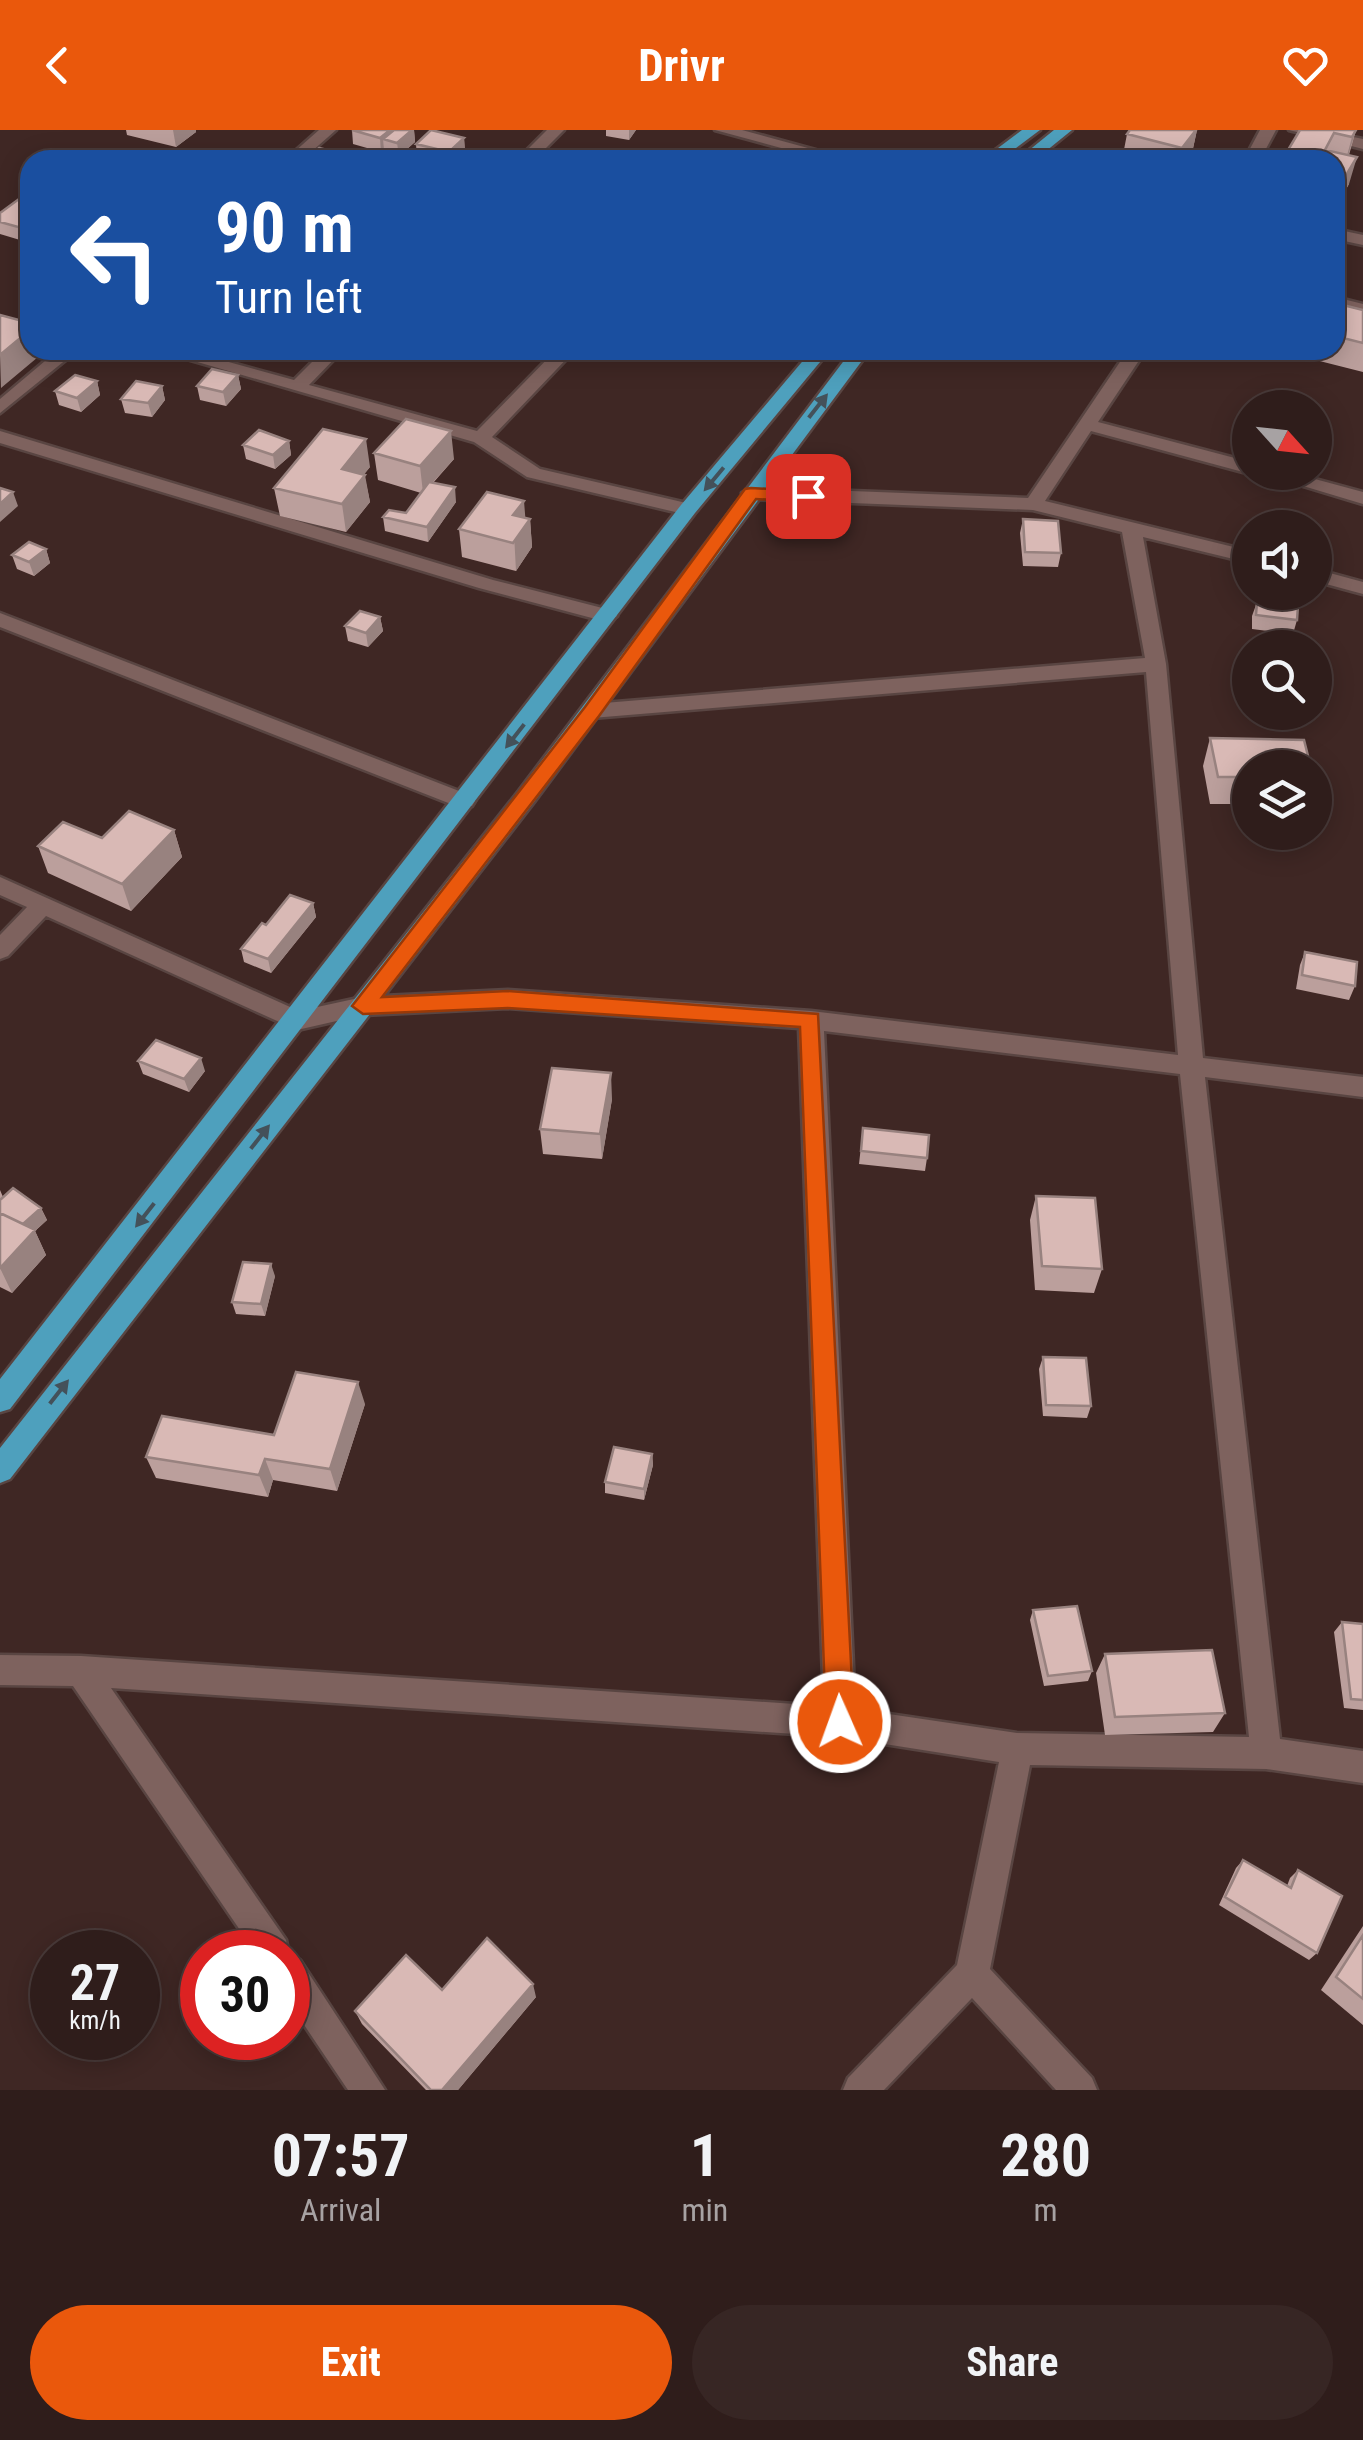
<!DOCTYPE html>
<style>
:root{--surface:#2f1d1b;--page:#372624;--text:#f1f3f6;--muted:#a7a2a3;--line:#4a3b3a;--accent:#ea580c}
body{margin:0;font-family:"Roboto Condensed",sans-serif;background:var(--page);color:var(--text);height:100vh;display:flex;flex-direction:column;font-size:38px;white-space:nowrap}
*{box-sizing:border-box;margin:0}
p{font-size:32px;color:var(--muted)}
.icon{flex:none;width:55px;height:55px;fill:none;stroke:currentColor;stroke-width:2;stroke-linecap:round;stroke-linejoin:round}
.map{position:relative;height:1960px;overflow:hidden}
.drawer{display:flex;flex-direction:column;background:var(--surface);flex:1}
.drawer>*{flex:none}
.banner{position:absolute;left:20px;top:20px;width:1325px;height:210px;border-radius:30px;box-shadow:0 5px 25px #0003,0 0 0 2px var(--line);background:#1a4fa0;color:#fff;overflow:hidden}
.needle{width:65px;rotate:117deg}
.tools{position:absolute;left:1232px;top:260px;display:grid;gap:20px}
.tools a{display:grid;place-items:center;width:100px;height:100px;border-radius:50%;background:var(--surface);box-shadow:0 5px 25px #0003,0 0 0 2px var(--line);font-size:50px}
.speed{position:absolute;left:30px;top:1800px;display:flex;gap:20px;font-size:50px;font-weight:700;text-align:center}
.speed>*{display:grid;place-content:center;width:130px;height:130px;border-radius:50%;background:var(--surface);box-shadow:0 5px 25px #0003,0 0 0 2px var(--line);line-height:1}
.speed small{font-size:25px;font-weight:400}
.speed .limit{border:15px solid #d22;background:#fff;color:#111}
.pin{position:absolute;display:grid;place-items:center;width:85px;height:85px;color:#fff;margin:-42px;border-radius:20px;box-shadow:0 5px 15px #0006}
.me{position:absolute;width:110px;margin:-55px;rotate:358deg;stroke-linejoin:round;filter:drop-shadow(0 0 8px #0008)}
.turn{display:flex;align-items:center;gap:35px;height:210px;padding:0 30px;font-size:45px}
.turn .icon{width:130px;height:130px;stroke-width:2.5}
.turn b{display:block;font-size:70px;line-height:85px}
.eta{display:flex;justify-content:space-evenly;align-items:center;height:170px;text-align:center}
.eta b{font-size:60px;font-weight:700;line-height:70px}
.action{display:flex;gap:20px;margin-top:auto;padding:20px 30px}
.action a{flex:1;height:115px;border-radius:60px;background:var(--accent);color:#fff;font-size:40px;font-weight:700;line-height:115px;text-align:center}
.action a+a{background:var(--page);color:var(--text)}
header{display:flex;justify-content:space-between;align-items:center;height:130px;padding:0 30px;background:var(--accent);color:#fff;font-size:45px;font-weight:700}
.map>svg:first-child{display:block}
.lines{fill:none;stroke-linecap:round;stroke-linejoin:round}
.street-casing{stroke:#594542;stroke-width:5}
.primary-casing{stroke:#594542;stroke-width:5}
.street{fill:#7e625e;fill-rule:evenodd}
.primary{fill:#4ea0bd;fill-rule:evenodd}
.wall{fill:#bb9f9c}
.shaded-wall{fill:#98827f}
.building{fill:#d9b9b5;stroke:#98827f;stroke-width:2.5}
.oneway{fill:#44515a}
.route{fill:#ea580c;stroke:#983908;stroke-width:2.5}
</style>
<header><svg class="icon" aria-label="back" viewBox="0 0 24 24"><path d="M15 5l-7 7 7 7"/></svg>Drivr<svg class="icon" aria-label="heart" viewBox="0 0 24 24"><path d="M12 20l-8-8c-3-5 5-10 8-4 3-6 11-1 8 4z"/></svg></header>
<div class="map">
<svg width="1363" height="1960" viewBox="0 0 1363 1960">
<rect width="100%" height="100%" fill="#3f2724"/>
<g class="lines">
<!-- street casing -->
<g class="street-casing">
<path id="street" d="M319 0H336L302 30H285Z
M547 0H564L534 30H517Z
M715 0H742L852 30H825Z
M1260 0H1276L1260 30H1244Z
M1289 0H1319L1363 9V19Z
M1335 99 1363 105V115L1335 109Z
M1335 167 1363 174V184L1335 177Z
M58 220H78L0 283V269Z
M156 220H185L294 250 324 220H343L309 255 477 301 556 220H575L492 307 540 339 695 375 698 379 688 385 527 347 474 312Z
M1128 220H1146L1098 292 1250 332V342H1254H1243L1091 301 1045 371 1250 421V433L1143 407 1166 534 1203 928 1363 947V967L1205 947 1280 1609 1363 1621V1653L1266 1639 1030 1635 990 1839 1092 1948 1097 1960H1056L972 1868 884 1960H843L848 1948 957 1835 999 1632 840 1607 111 1558 286 1810 289 1826 300 1830 385 1960H348L288 1871V1822H255L73 1556 0 1555V1525L81 1526 824 1576 799 898 508 878 363 885 297 900 46 786 8 826 0 829V805L27 777 0 765V747L299 881 363 867 508 860 811 881 1178 925 1146 542 592 588 581 581 592 574 1145 528 1122 402 1033 380 751 369 742 363 751 357 1028 368ZM824 901 1180 944 1249 1607 1017 1603 855 1579Z
M0 301 493 450 614 481 617 486 607 492 479 458 0 313Z
M1257 342H1289L1363 362V374Z
M1315 439 1363 452V464L1315 451Z
M0 483 472 666 475 671 472 676H456L0 497Z"/>
</g>
<!-- primary casing -->
<g class="primary-casing">
<path id="primary" d="M1022 0H1040L1000 30H982Z
M1054 0H1072L1035 30H1017Z
M812 220H830L695 383 10 1279 0 1282V1249L681 375Z
M852 220H870L534 672 10 1349 0 1353V1318L518 662Z"/>
</g>
<!-- street -->
<use href="#street" class="street"/>
<!-- primary -->
<use href="#primary" class="primary"/>
</g>
<!-- wall -->
<path class="wall" d="M126 0H196V2L176 17 127 5Z
M352 0H414L415 12 399 26 385 23 384 20 381 22 353 14Z
M606 0H636L629 10 606 6Z
M1197 0 1192 23 1187 30H1122L1127 4Z
M1300 0H1356L1349 25V54L1338 73H1335V30Z
M464 8 465 22 457 29 460 30H426L417 28 416 14Z
M30 68V113L0 104V83Z
M30 120V149L23 125Z
M1335 173 1363 180V242L1280 221V220H1335Z
M238 245 241 259 226 276 200 270 197 256Z
M97 251 100 265 81 282 59 275 55 261Z
M162 256 165 270 152 287 125 283 121 269Z
M289 311 291 325 275 339 246 329 243 315Z
M374 323 454 329 433 353 456 372 428 412 385 401 383 387 406 383 421 363 378 350Z
M370 337 364 344 370 372 346 402 280 386 274 358Z
M525 388 530 389 532 417 516 441 462 427 459 399Z
M1023 389 1061 423 1058 437 1023 436 1020 403Z
M46 419 50 433 34 446 17 439 12 425Z
M1257 472 1297 490 1293 504 1252 499V486Z
M380 487 383 501 368 517 348 511 345 496Z
M1210 608 1250 638V674H1210L1203 636Z
M174 700 182 727 131 781 48 743 38 716Z
M313 773 316 787 271 843 244 832 241 819 266 795Z
M1305 822 1355 856 1349 870 1296 859 1300 835Z
M138 931 205 941 189 962 143 944Z
M612 969 602 1029 543 1024 540 999Z
M863 998 927 1028 925 1041 859 1034Z
M0 1060 3 1067 41 1078 47 1090 35 1101 46 1125 12 1163 0 1157Z
M1036 1066 1102 1139 1094 1163 1035 1160 1030 1090Z
M275 1146 265 1186 236 1184 232 1172Z
M1043 1227 1091 1276 1087 1288 1043 1286 1039 1239Z
M365 1274 337 1361 273 1350 268 1367 156 1348 146 1327 274 1305Z
M652 1324 653 1335 644 1370 605 1363V1352Z
M1033 1480 1092 1541 1088 1551 1044 1556 1030 1490Z
M1342 1492 1363 1494V1580L1344 1578 1334 1502Z
M1105 1524 1225 1583 1213 1602 1105 1605 1096 1543Z
M1243 1730 1287 1756 1290 1748 1298 1740 1317 1823 1309 1830 1219 1775 1236 1738Z
M1363 1796V1895L1321 1860Z
M442 1860 536 1867 458 1960H426L362 1894 355 1881Z"/>
<!-- shaded-wall -->
<path class="shaded-wall" d="M173 0H196V2L176 17Z
M390 0H400L383 9 384 20 381 22 380 8Z
M412 0H414L415 12 399 26 397 13Z
M629 0H636L629 10Z
M1196 0H1197L1192 23 1187 30H1179L1182 18Z
M1356 0 1348 26 1345 33 1352 7Z
M464 8 465 22 457 30H450L449 22Z
M1357 27 1349 54 1338 73 1345 47Z
M30 200V220H43L44 222 1 258 0 225Z
M238 245 241 259 226 276 223 262Z
M97 251 100 265 81 282 77 268Z
M162 256 165 270 152 287 148 273Z
M451 301 454 329 423 363 420 336Z
M366 309 370 337 347 366 342 339Z
M289 311 291 325 275 339 273 325Z
M365 345 370 372 346 402 342 374Z
M455 357 456 372 428 412 427 397Z
M13 362 18 376 0 392V374Z
M524 371 526 396 530 389 532 417 516 441 513 385Z
M46 419 50 433 34 446 29 432Z
M380 487 383 501 368 517 366 503Z
M174 700 182 727 131 781 122 754Z
M313 773 316 787 271 843 268 829Z
M201 928 205 941 189 962 184 949Z
M611 943 612 969 602 1029 600 1004Z
M41 1078 47 1090 35 1101 46 1125 12 1163 0 1138 18 1099Z
M271 1134 275 1146 265 1186 261 1174Z
M358 1252 365 1274 337 1361 330 1339Z
M652 1324 653 1335 644 1370V1359Z
M265 1329 273 1350 268 1367 259 1345Z
M533 1854 536 1867 458 1960H442Z"/>
<!-- building -->
<path class="building" d="M352 0H390L380 8Z
M394 0H412L397 13 383 9Z
M431 0 464 8 449 22 416 14Z
M1130 0H1196L1182 18 1127 4Z
M1300 0H1356L1352 7 1334 3 1325 20 1357 27 1345 47 1335 45V30H1282Z
M319 18 369 30H305Z
M447 26 460 30H442Z
M23 66 30 68V98L29 100 0 92V83Z
M1335 173 1363 180V213L1335 206Z
M0 185 30 193V200L0 225Z
M212 239 238 245 223 262 197 256Z
M75 245 97 251 77 268 55 261Z
M136 251 162 256 148 273 121 269Z
M406 289 451 301 420 336 374 323Z
M323 299 366 309 342 339 365 345 342 374 274 358Z
M259 300 289 311 273 325 243 315Z
M429 352 455 357 427 397 383 387 389 380 406 383Z
M0 358 13 362 0 374Z
M487 362 524 371 513 385 530 389 513 413 459 399Z
M1023 389 1058 391 1061 423 1025 422Z
M29 412 46 419 29 432 12 425Z
M1257 472 1298 476 1297 490 1256 485Z
M360 481 380 487 366 503 345 496Z
M1210 608 1304 610 1311 638H1250V647H1218Z
M129 681 174 700 122 754 38 716 63 692 102 708Z
M290 765 313 773 268 829 241 819 262 793 266 795Z
M1305 822 1357 832 1355 856 1302 845Z
M156 910 201 928 184 949 138 931Z
M552 938 611 943 600 1004 540 999Z
M863 998 929 1005 927 1028 861 1021Z
M13 1058 41 1078 23 1094 0 1083V1070Z
M1036 1066 1095 1068 1102 1139 1042 1136Z
M0 1083 35 1100 0 1138Z
M243 1132 271 1134 261 1174 232 1172Z
M1043 1227 1086 1228 1091 1276 1046 1275Z
M296 1242 358 1252 330 1339 265 1329 259 1345 146 1327 162 1286 274 1305Z
M614 1317 652 1324 644 1359 605 1352Z
M1077 1476 1092 1541 1048 1546 1033 1480Z
M1342 1492 1363 1494V1570L1351 1569Z
M1212 1520 1225 1583 1115 1587 1105 1524Z
M1243 1730 1291 1758 1298 1740 1342 1766 1317 1823 1225 1767Z
M1363 1805V1869L1336 1847Z
M487 1808 533 1854 442 1960H431L355 1881 406 1825 442 1860Z"/>
<!-- one-way arrows -->
<defs><path id="oneway-solid" d="M-6-.8H1V-3.2L6.5 0L1 3.2V.8H-6Z" transform="scale(2.5)"/></defs>
<g class="oneway">
<use href="#oneway-solid" transform="translate(818 276) rotate(-52)"/>
<use href="#oneway-solid" transform="translate(714 349) rotate(130)"/>
<use href="#oneway-solid" transform="translate(515 606) rotate(128)"/>
<use href="#oneway-solid" transform="translate(260 1007) rotate(-52)"/>
<use href="#oneway-solid" transform="translate(145 1085) rotate(128)"/>
<use href="#oneway-solid" transform="translate(59 1262) rotate(-52)"/>
</g>
<!-- route -->
<path class="route" d="M751 358 808 361 817 366 808 372 756 369 599 586 382 867 508 861 818 884 854 1592 850 1602 840 1606 830 1602 826 1592 800 897 508 878 363 884 352 876 585 577 745 359Z"/>
</svg>
<div class="tools">
<a><svg class="needle" viewBox="-14 -14 28 28"><path d="M0-13l5 13h-10z" fill="#e53935"/><path d="M0 13l5-13h-10z" fill="#a7a2a3"/></svg></a>
<a><svg class="icon" aria-label="sound" viewBox="0 0 24 24"><path d="M4 9h4l5-4v14l-5-4H4zM17 9q2 3 0 6"/></svg></a>
<a><svg class="icon" aria-label="search" viewBox="0 0 24 24"><circle cx="10" cy="10" r="6"/><path d="M15 15l6 6"/></svg></a>
<a><svg class="icon" aria-label="layers" viewBox="0 0 24 24"><path d="M12 4l9 5-9 5-9-5zM3 14l9 5 9-5"/></svg></a>
</div>
<div class="speed"><div>27<small>km/h</small></div><div class="limit">30</div></div>
<div class="pin" style="left:808px;top:366px;background:#d93025"><svg class="icon" aria-label="arrive" viewBox="0 0 24 24"><path d="M6 21V4h12l-3 4 3 4H6"/></svg></div>
<svg class="me" style="left:840px;top:1592px" viewBox="-20 -20 40 40"><circle r="17" fill="#ea580c" stroke="#fff" stroke-width="3"/><path d="M0-11L8 9 0 5-8 9z" fill="#fff"/></svg>
<div class="banner">
<div class="turn"><svg class="icon" aria-label="left" viewBox="0 0 24 24"><path d="M17 20v-9H6M10 6l-5 5 5 5"/></svg><div><b>90 m</b>Turn left</div></div>
</div>
</div>
<section class="drawer">
<div class="eta">
<div><b>07:57</b><p>Arrival</p></div>
<div><b>1</b><p>min</p></div>
<div><b>280</b><p>m</p></div>
</div>
<div class="action"><a>Exit</a><a>Share</a></div>
</section>
